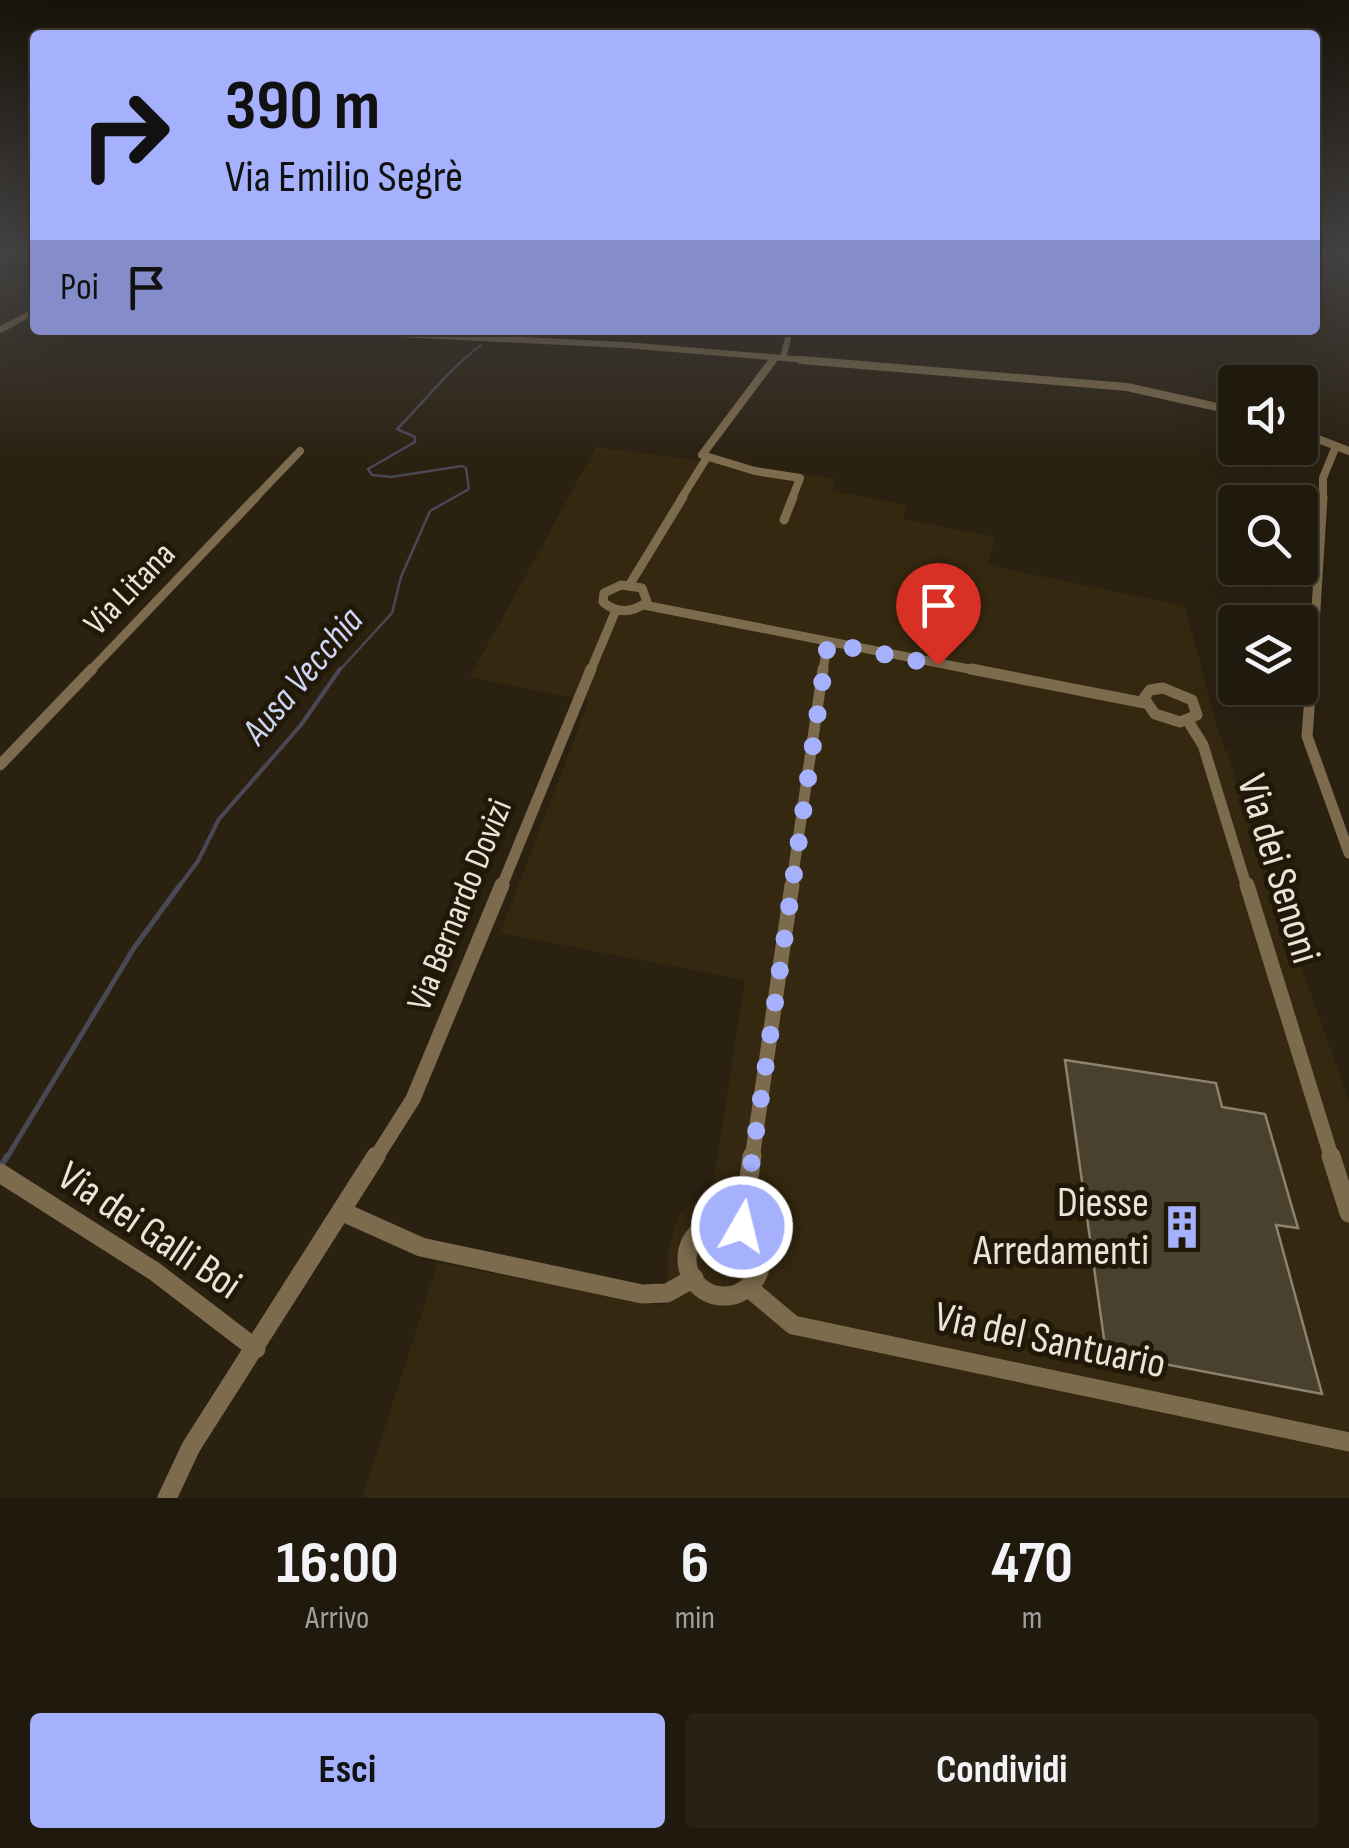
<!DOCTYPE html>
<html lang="it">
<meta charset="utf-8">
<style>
:root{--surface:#20190d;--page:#282216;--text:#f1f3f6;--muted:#a2a09d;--line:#3d382e;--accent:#a5b1fc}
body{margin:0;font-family:"Sofia Sans Condensed",sans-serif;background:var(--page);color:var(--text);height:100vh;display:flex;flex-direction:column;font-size:38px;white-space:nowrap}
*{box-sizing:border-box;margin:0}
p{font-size:32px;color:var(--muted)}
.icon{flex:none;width:55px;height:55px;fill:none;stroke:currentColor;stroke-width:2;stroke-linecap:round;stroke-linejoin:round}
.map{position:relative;height:1498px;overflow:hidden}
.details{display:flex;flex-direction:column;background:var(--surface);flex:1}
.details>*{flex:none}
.banner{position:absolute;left:30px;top:30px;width:1290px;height:305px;border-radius:10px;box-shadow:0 10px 40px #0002,0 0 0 2px var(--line);background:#a5b1fc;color:#111;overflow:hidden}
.controls{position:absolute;left:1218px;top:365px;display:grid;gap:20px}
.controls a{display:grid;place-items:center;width:100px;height:100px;border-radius:10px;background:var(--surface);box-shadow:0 10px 40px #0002,0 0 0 2px var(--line);font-size:50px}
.pin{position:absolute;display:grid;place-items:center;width:85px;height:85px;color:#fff;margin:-102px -42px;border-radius:50% 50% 50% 0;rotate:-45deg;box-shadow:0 0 10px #0007}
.pin .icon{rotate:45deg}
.me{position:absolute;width:110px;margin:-55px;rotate:8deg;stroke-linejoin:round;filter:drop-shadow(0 0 8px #0008)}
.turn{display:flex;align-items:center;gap:35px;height:210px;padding:0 30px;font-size:45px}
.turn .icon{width:130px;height:130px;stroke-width:2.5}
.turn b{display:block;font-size:70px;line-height:85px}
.then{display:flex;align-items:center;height:95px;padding:0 30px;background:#0003;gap:20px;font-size:38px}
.eta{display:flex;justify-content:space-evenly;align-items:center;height:170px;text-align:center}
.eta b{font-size:60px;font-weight:700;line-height:70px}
.primary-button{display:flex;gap:20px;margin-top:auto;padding:20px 30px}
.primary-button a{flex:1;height:115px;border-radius:10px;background:var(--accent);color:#111;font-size:40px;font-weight:700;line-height:115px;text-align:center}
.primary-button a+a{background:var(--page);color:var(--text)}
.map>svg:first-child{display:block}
.built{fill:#352810}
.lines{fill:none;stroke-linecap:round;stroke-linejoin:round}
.stream-far3{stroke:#4a4855;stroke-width:2.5}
.stream-far2{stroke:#4a4855;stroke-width:4}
.stream-far1{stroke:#4a4855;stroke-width:5}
.stream{stroke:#4a4855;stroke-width:6}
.river{fill:#06061d;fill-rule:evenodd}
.building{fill:#4a402e;stroke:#8d826e;stroke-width:2.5}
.minor-far5{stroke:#7d6b4d;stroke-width:6}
.minor-far4{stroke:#7d6b4d;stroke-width:8}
.minor-far3{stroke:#7d6b4d;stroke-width:9}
.minor-far2{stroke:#7d6b4d;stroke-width:11}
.minor-far1{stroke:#7d6b4d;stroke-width:15}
.minor{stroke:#7d6b4d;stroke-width:19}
.route{stroke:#a5b1fc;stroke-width:18;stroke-dasharray:0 32.4}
.labels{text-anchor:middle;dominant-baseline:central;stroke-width:10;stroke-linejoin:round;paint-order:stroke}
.street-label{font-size:35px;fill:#e9e3d8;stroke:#211808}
.water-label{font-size:38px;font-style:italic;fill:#cdd4f6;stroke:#211808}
.near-street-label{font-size:42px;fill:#e9e3d8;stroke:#211808}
.near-poi-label{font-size:42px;fill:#e9e3d8;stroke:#211808;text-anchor:end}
</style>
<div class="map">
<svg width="1349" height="1498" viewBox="0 0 1349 1498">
<rect width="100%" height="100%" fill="#2b2111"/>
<!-- built -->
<path class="built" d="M596 447 834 478 833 491 907 505 903 519 996 537 987 565 1185 606 1218 729 1349 1102V1498H362L438 1263 666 1306 668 1252 679 1214 693 1203 711 1197 745 980 500 933 589 701 470 677Z"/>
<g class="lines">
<!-- stream-far3 -->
<path class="stream-far3" d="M478 330 487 339
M338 672 392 613 401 577 430 511 469 489 466 468 462 466 391 477 372 475 368 469 415 442V437L397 429C425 401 449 369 481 345"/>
<!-- stream-far2 -->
<path class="stream-far2" d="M178 888 198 861 219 819 301 725 340 669"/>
<!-- stream-far1 -->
<path class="stream-far1" d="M6 1159 134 948 180 885"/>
<!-- stream -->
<path class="stream" d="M0 1168 7 1156"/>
<!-- river -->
<path class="river" d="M35 262V268L0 273V267Z"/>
</g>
<!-- building -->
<path class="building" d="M1065 1060 1216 1083 1222 1107 1265 1114 1298 1228 1276 1225 1322 1394 1106 1353Z"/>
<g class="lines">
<!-- minor-far5 -->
<path class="minor-far5" d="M0 330 35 311
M316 330 625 345 831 362
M783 358 790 330
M771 362 774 358"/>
<!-- minor-far4 -->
<path class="minor-far4" d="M773 360 702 455 755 471 800 478 792 499
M801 360 1127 387 1235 411
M1300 432 1349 451
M254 499 300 451
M681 499 706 459
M1323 499V478L1336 446"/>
<!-- minor-far3 -->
<path class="minor-far3" d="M784 520 793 497
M630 584 683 497
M621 585 642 588 647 602C632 613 617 614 603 602L604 593Z
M644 605 984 672
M89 672 256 497
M590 672 616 610
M823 672 827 643
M1312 672 1323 497"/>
<!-- minor-far2 -->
<path class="minor-far2" d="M971 669 1145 703
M1312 669 1307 736 1349 853
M1163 688 1192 700 1197 715 1180 722 1155 714 1144 698 1150 690Z
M1188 721 1203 745 1247 888
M0 765 92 669
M501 888 591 669
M791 888 823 669"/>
<!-- minor-far1 -->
<path class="minor-far1" d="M1247 885 1332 1159
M375 1159 413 1099 502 885
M752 1159 792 885"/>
<!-- minor -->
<path class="minor" d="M1331 1156 1349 1213
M0 1173 154 1271 256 1349
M343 1212 421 1247 642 1294 667 1293 694 1278
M687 1259a37 37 0 1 1 74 0a37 37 0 1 1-74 0Z
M742 1227 752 1156
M749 1288 793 1325 1349 1442
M167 1498 191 1447 376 1156"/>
</g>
<!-- sky -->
<linearGradient id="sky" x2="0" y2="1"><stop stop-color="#181209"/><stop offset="0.55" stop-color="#444343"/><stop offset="1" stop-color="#444343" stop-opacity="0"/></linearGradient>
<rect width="1349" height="461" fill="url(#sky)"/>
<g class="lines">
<!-- route -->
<path class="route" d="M742 1227 828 643 938 665"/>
</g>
<!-- icons -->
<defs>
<g id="building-bare" transform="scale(3.45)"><path d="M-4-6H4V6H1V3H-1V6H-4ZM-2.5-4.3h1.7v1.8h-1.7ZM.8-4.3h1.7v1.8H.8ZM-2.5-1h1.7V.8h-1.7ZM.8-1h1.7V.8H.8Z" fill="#a5b1fc" stroke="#211808" stroke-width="2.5" paint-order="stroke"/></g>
</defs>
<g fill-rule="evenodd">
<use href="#building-bare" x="1182" y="1227"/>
</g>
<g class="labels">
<!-- street labels -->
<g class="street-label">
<text transform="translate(130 589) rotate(-46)">Via Litana</text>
<text transform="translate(460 905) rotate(-68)">Via Bernardo Dovizi</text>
</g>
<!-- water labels -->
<g class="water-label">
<text transform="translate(303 676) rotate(-50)">Ausa Vecchia</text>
</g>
<!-- near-street labels -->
<g class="near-street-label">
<text transform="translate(1278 869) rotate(73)">Via dei Senoni</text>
<text transform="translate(149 1231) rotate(34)">Via dei Galli Boi</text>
<text transform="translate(1050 1341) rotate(12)">Via del Santuario</text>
</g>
<!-- near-poi labels -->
<g class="near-poi-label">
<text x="1149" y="1203">Diesse<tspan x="1149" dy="48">Arredamenti</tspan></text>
</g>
</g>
</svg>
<div class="controls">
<a><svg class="icon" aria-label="sound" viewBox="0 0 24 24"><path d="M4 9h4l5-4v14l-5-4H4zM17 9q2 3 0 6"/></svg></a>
<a><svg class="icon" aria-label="search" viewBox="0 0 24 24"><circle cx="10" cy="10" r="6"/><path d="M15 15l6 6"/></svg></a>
<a><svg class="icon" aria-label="layers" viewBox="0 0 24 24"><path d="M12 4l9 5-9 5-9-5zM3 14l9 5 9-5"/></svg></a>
</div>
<div class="pin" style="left:938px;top:665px;background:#d93025"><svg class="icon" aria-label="arrive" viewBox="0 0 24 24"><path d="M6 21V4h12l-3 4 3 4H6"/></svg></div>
<svg class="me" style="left:742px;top:1227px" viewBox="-20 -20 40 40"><circle r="17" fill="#a5b1fc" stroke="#fff" stroke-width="3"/><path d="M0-11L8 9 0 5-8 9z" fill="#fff"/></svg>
<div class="banner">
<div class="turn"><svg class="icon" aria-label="right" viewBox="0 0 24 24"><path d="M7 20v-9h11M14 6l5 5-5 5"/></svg><div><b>390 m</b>Via Emilio Segrè</div></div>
<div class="then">Poi<svg class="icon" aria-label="arrive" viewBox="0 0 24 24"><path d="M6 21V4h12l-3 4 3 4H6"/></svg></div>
</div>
</div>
<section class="details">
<div class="eta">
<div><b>16:00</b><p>Arrivo</p></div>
<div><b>6</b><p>min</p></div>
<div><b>470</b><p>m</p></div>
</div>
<div class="primary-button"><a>Esci</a><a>Condividi</a></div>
</section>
